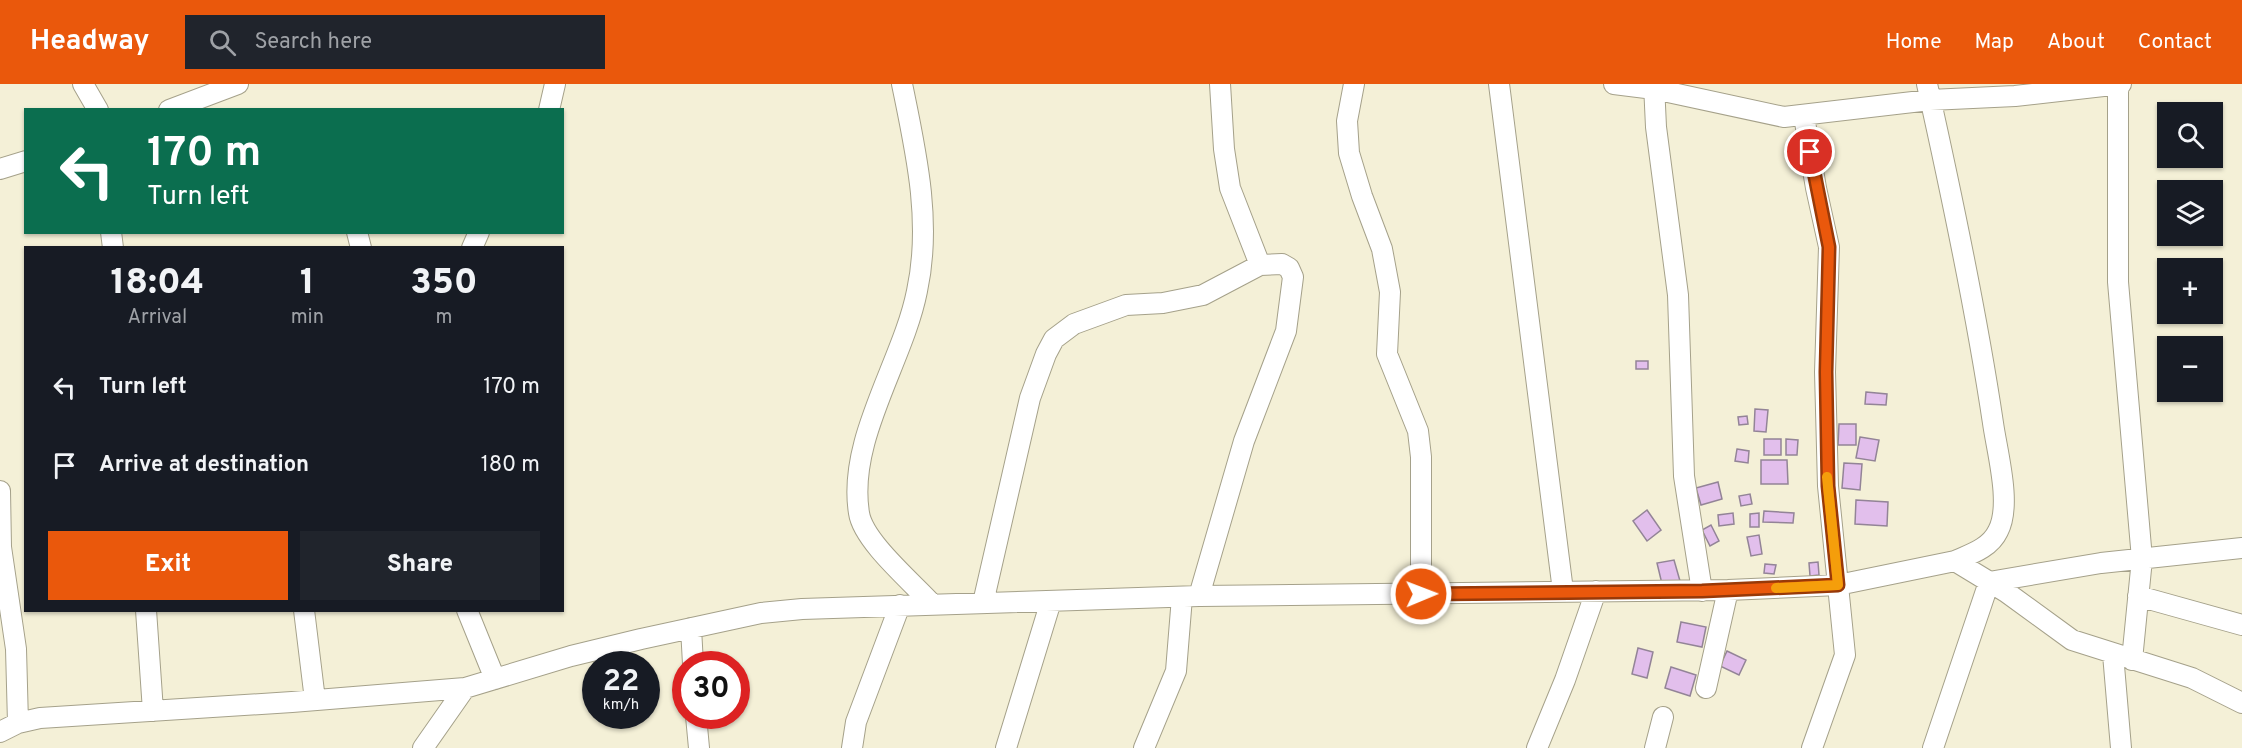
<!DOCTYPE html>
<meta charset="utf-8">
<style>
:root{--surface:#171b24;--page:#20242c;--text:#f1f3f6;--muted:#9ea1a6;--accent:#ea580c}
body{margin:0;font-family:Overpass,sans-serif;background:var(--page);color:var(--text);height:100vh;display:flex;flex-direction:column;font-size:22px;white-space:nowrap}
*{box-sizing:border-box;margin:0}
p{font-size:20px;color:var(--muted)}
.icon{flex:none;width:33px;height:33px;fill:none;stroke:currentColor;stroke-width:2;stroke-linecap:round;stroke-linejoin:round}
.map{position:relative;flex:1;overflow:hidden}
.sheet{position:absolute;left:24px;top:162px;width:540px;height:366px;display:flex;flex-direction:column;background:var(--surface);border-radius:0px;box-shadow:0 2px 4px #0004}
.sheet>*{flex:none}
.top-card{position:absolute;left:24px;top:24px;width:540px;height:126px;border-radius:0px;box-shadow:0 2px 4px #0004;background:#0b6e4f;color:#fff;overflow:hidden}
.fabs{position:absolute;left:2157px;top:18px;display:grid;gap:12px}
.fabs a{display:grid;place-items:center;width:66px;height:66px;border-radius:0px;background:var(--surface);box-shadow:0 2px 4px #0004;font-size:30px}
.speed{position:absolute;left:582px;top:567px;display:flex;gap:12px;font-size:30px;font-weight:700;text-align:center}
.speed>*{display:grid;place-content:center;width:78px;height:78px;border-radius:50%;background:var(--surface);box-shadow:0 2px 4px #0004;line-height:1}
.speed small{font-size:15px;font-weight:400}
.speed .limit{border:9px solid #d22;background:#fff;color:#111}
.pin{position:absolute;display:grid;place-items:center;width:51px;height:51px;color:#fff;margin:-26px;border:3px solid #fff;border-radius:50%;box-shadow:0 2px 6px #0007}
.me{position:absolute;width:66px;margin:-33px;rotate:89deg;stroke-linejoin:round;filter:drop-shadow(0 0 4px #0008)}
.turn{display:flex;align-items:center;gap:21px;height:126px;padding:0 24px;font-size:27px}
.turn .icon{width:78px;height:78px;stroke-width:2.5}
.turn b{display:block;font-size:42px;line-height:51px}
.eta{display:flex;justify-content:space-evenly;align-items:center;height:102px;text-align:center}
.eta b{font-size:36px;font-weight:800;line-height:42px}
.action{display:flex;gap:12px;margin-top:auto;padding:12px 24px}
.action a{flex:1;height:69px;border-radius:0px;background:var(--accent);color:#fff;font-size:24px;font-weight:800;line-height:69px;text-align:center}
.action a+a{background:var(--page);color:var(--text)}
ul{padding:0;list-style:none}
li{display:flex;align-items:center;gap:18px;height:78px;padding:0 24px}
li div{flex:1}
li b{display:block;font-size:22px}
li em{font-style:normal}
header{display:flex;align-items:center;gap:36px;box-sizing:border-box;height:84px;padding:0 30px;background:var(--accent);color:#fff}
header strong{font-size:28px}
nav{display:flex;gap:33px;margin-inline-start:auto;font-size:21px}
.search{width:420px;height:54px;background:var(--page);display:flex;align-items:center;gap:15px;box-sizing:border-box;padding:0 21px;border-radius:0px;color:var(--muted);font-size:22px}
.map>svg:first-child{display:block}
.building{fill:#e2bfec;stroke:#938497;stroke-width:1.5}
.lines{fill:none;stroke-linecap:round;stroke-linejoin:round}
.minor-casing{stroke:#a5a18a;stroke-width:22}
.minor{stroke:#fff;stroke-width:20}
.route-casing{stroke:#983908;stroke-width:15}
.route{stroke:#ea580c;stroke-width:10}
.slow{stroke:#f59e0b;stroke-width:10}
</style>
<header>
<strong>Headway</strong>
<div class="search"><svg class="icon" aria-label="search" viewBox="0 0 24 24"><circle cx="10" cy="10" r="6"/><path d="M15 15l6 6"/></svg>Search here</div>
<nav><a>Home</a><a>Map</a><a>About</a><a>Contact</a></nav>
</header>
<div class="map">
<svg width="2242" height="664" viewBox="0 0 2242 664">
<rect width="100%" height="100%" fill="#f4f0d7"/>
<!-- building -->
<path class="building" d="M1636 277H1648V285H1636Z
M1866 308 1887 310 1886 321 1865 320Z
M1755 325 1768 326 1766 348 1754 347Z
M1747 332 1748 340 1739 341 1738 333Z
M1839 340H1856V361H1838Z
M1860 353 1879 356 1875 377 1856 374Z
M1764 355H1781V371H1764Z
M1786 355 1798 356 1797 371H1786Z
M1737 365 1749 367 1748 379 1735 377Z
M1761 376H1787L1788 400H1761Z
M1844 379 1862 380 1860 406 1842 404Z
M1718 398 1722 415 1701 421 1696 404Z
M1750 410 1752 420 1741 422 1739 412Z
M1856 416 1888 418 1887 442 1855 440Z
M1647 426 1661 446 1647 457 1633 437Z
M1764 427 1794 429 1793 439 1763 438Z
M1733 429 1734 440 1719 442 1718 431Z
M1759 429V443H1750V430Z
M1711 441 1719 457 1710 462 1702 446Z
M1759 451 1762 470 1751 472 1747 453Z
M1674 476 1680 497 1662 500 1657 479Z
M1818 478 1819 491 1810 492 1809 479Z
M1765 480 1776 481 1774 490 1764 489Z
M1681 538 1706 543 1702 563 1677 558Z
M1638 564 1653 568 1647 594 1632 590Z
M1727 567 1746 576 1739 591 1720 582Z
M1671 583 1696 591 1690 612 1665 604Z"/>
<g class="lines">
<!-- minor casing -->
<g class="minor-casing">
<path id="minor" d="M83 0 98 26
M902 0C916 68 932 138 917 207 903 278 847 355 859 429 863 457 912 498 932 520
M1220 0 1224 65 1230 104 1260 181
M1354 0 1347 37 1349 69 1362 112 1382 165 1390 208 1387 270 1418 347 1421 373V510
M1499 0 1563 507
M1614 0 1654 5 1784 33 1930 16 2015 12 2121 0
M1654 0 1656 43 1678 211 1684 392 1702 507
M1927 0C1952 112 1976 225 1993 339 1997 368 2012 421 1998 447 1990 464 1971 470 1955 477
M2118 0V198L2142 475 2132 576
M169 26 238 0
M549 26 555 0
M1804 32 1816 104 1829 163 1825 288 1828 402 1845 571 1812 664
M0 85 26 77
M111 148 113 164
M357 148 361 164
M472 164 479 148
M0 407 1 463 16 565 18 639
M2138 512 2242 541
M983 519 1030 314 1046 270 1054 255 1074 240 1126 221 1163 219 1203 211 1260 181 1282 180 1289 184 1293 193 1286 247 1244 357 1199 512
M146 526 153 627
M304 526 315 616
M467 526 495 595
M691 544 693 580
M2113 570 2121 664
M1706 604 1728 506
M696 632 699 664
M0 648 18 639 40 634 292 618 465 604 571 572 641 555 761 529 802 525 1199 512 1728 506 1838 501 1955 477 2006 508 2072 556 2192 594 2242 619
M423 664 465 604
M852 664 856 638 900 521
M1006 664 1051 517
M1144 664 1176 587 1182 513
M1537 664 1565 596 1596 507
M1655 664 1663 633
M1933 664 1989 498 2101 479 2242 464"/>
</g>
<!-- minor -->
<use href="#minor" class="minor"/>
</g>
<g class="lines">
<!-- route casing -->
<g class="route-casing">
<path id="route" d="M1421 510 1702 507 1838 501 1828 402 1826 288 1829 163 1810 68"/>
</g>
<!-- route -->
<use href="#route" class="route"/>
<!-- slow -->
<path class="slow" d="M1776 504 1838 501 1827 393"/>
</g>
</svg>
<div class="fabs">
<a><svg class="icon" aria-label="search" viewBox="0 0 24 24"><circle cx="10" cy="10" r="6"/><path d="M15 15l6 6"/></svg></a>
<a><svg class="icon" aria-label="layers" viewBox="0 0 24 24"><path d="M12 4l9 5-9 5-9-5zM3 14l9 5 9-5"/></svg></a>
<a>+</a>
<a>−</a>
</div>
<div class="speed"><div>22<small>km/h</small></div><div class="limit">30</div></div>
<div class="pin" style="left:1810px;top:68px;background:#d93025"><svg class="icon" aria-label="arrive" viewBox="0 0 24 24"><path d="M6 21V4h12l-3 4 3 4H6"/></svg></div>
<svg class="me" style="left:1421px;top:510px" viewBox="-20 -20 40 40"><circle r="17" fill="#ea580c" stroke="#fff" stroke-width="3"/><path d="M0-11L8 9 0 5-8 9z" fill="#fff"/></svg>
<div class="top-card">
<div class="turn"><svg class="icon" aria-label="left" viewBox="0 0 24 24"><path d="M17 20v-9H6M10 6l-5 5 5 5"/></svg><div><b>170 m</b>Turn left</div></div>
</div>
<section class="sheet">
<div class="eta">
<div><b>18:04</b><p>Arrival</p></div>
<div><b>1</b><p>min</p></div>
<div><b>350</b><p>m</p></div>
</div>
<ul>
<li><svg class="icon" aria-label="left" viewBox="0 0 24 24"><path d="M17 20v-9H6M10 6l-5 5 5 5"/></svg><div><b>Turn left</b></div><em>170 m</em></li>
<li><svg class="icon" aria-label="arrive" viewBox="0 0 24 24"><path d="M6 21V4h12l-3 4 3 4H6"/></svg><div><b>Arrive at destination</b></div><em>180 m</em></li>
</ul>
<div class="action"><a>Exit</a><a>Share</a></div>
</section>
</div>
